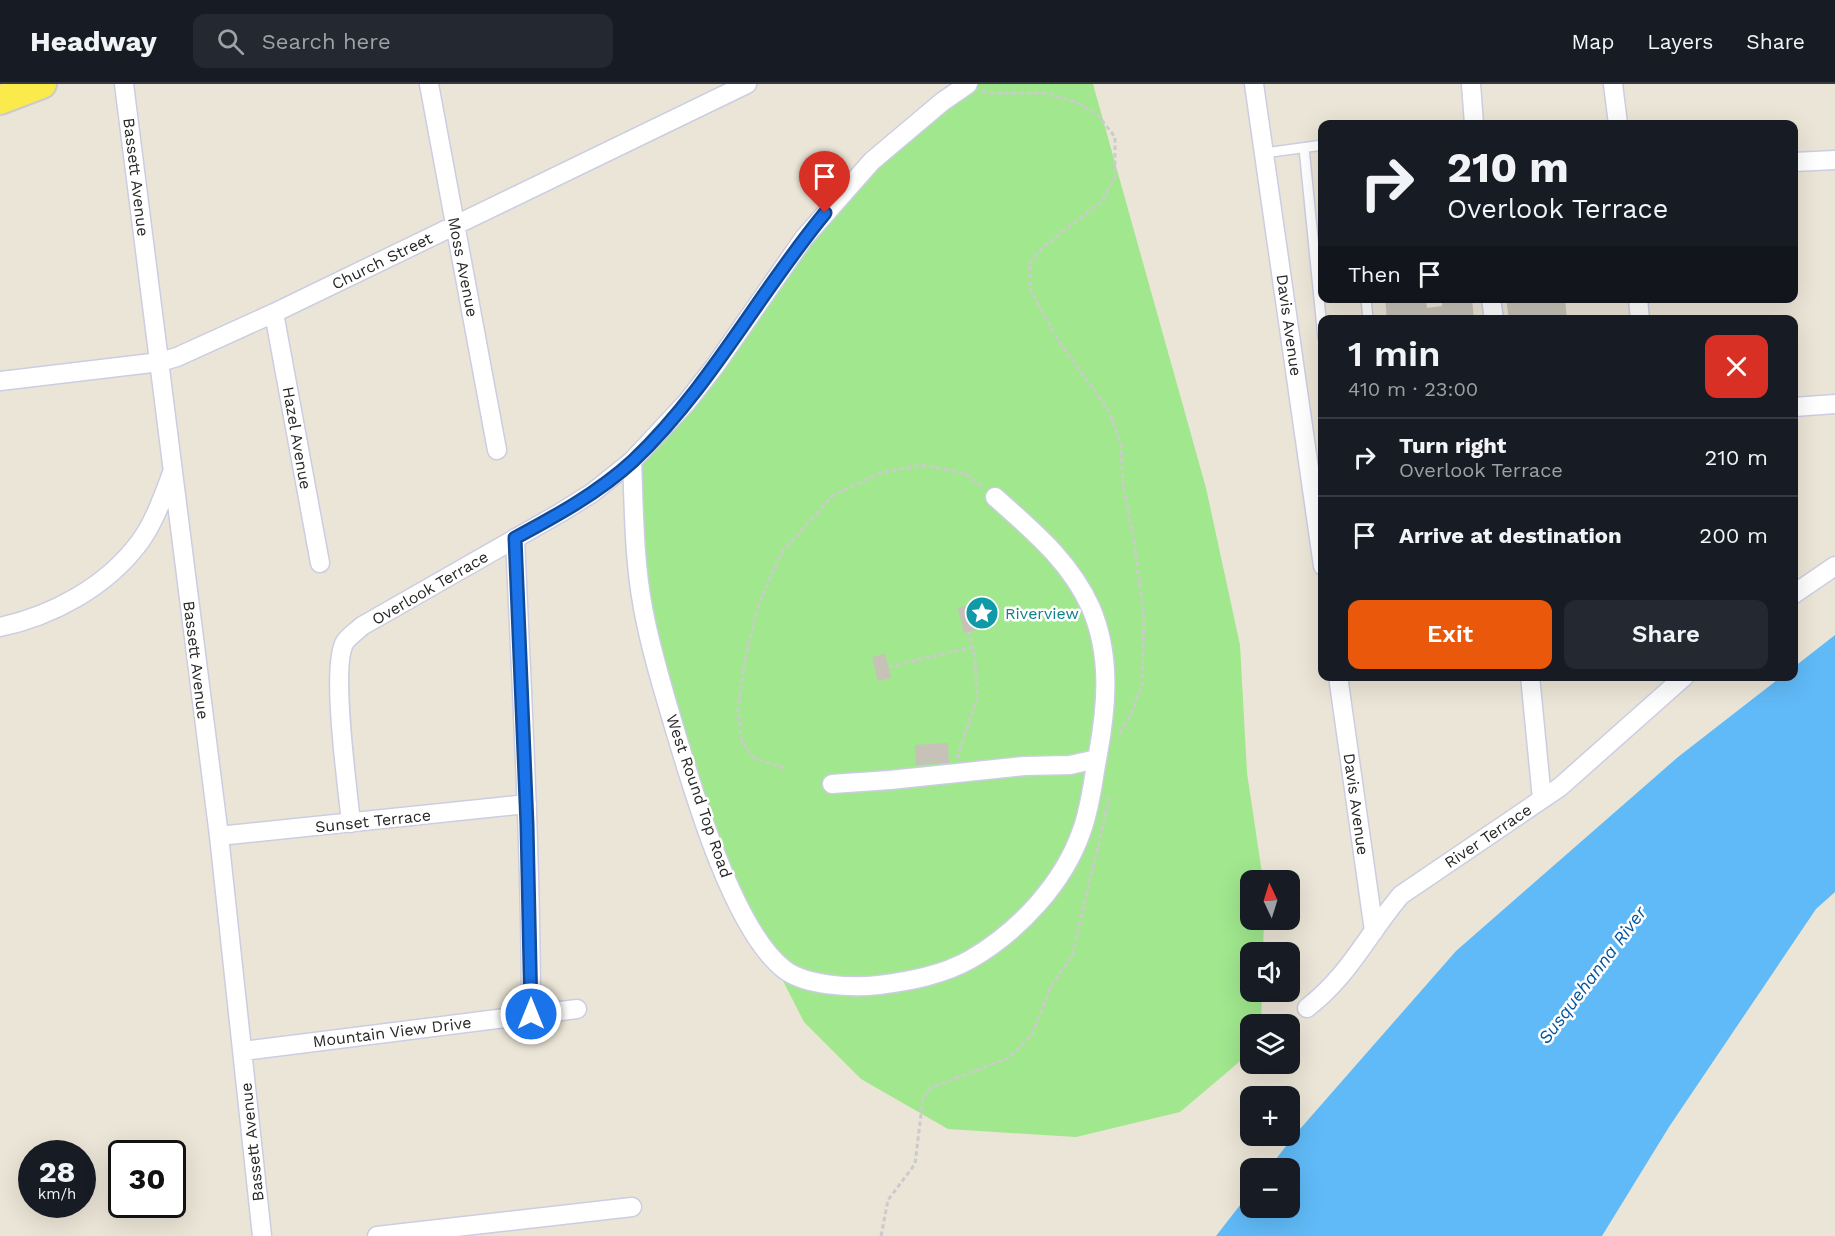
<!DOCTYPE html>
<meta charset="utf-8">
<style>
:root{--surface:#171b24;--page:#242831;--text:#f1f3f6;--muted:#9ea1a6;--line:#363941;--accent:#ea580c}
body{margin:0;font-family:"Work Sans",sans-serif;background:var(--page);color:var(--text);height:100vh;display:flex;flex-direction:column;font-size:22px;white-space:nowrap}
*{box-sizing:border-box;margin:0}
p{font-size:20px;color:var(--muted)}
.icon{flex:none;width:33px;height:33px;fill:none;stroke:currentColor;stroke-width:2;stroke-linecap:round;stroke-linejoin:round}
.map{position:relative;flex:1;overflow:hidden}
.sheet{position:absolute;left:1318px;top:231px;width:480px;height:366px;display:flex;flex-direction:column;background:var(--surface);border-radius:12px;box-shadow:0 6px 24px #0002}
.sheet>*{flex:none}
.guide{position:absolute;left:1318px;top:36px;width:480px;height:183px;border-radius:12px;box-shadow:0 6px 24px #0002;background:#171b24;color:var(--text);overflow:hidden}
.needle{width:39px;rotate:356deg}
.fabs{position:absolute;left:1240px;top:786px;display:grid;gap:12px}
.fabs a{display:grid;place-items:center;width:60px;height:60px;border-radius:12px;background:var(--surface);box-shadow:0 6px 24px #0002;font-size:30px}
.speed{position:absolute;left:18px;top:1056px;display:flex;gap:12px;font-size:30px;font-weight:700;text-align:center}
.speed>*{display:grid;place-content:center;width:78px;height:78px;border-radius:50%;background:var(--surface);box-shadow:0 6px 24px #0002;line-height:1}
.speed small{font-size:15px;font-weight:400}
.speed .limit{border:3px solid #111;border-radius:9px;background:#fff;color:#111}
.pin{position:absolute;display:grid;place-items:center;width:51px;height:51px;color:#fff;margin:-62px -26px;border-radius:50% 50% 50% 0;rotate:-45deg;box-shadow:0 0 6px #0007}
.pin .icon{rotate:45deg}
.me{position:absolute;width:66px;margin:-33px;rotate:0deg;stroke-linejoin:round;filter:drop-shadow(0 0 4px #0008)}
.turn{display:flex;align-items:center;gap:21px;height:126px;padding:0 30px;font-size:27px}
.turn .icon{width:78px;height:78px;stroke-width:2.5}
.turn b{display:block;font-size:42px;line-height:51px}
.then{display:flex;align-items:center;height:57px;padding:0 30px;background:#0003;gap:12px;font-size:22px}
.round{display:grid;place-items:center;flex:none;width:63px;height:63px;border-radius:12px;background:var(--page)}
.head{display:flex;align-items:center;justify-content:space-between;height:102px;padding:0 30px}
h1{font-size:36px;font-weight:600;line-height:45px}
.primary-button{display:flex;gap:12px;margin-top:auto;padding:12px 30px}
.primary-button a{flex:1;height:69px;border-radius:12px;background:var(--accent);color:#fff;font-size:24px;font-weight:600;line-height:69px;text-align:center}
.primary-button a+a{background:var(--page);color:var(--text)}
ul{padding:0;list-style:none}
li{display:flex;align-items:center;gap:18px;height:78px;padding:0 30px;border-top:2px solid var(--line)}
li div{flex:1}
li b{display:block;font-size:22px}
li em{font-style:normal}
header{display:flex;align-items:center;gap:36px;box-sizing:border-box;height:84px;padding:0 30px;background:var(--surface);border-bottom:2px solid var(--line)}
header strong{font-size:28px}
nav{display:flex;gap:33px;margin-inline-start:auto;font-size:21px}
.search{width:420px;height:54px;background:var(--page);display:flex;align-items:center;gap:15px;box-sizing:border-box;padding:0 21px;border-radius:12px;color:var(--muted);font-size:22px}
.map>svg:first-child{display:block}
.green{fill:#a0e78e}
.water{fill:#60baf7}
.building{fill:#c6c2b7}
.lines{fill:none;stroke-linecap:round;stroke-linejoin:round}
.lane-casing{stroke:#cccde2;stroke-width:12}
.street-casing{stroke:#cccde2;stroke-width:21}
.primary-casing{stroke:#cbcbcb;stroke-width:32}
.path{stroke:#cbcbcb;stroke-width:3;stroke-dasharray:4.5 3;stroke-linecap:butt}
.lane{stroke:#fff;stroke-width:9}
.street{stroke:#fff;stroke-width:18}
.primary{stroke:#fbea4c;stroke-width:28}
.route-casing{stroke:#114b97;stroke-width:15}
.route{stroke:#1a73e8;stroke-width:10}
.labels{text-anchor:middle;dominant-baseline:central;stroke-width:5;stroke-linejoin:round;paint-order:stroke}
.street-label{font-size:16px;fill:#272727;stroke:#fff}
.culture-label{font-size:16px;fill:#0d838f;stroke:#fff;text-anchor:start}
.water-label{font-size:18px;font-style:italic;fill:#03549f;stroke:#fff}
</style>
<header>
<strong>Headway</strong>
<div class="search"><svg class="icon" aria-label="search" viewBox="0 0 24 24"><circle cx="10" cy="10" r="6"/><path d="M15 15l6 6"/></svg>Search here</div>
<nav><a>Map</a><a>Layers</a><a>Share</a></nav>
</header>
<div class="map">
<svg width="1835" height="1152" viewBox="0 0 1835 1152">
<rect width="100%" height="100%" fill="#ebe5d7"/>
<!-- green -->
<path class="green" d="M969 0H1093L1206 404 1240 561 1247 689 1263 796H1251V836H1264L1263 868H1251V908H1262L1261 940H1251V968L1180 1028 1076 1053 948 1045 861 995 804 938 713 760 651 565 632 377 804 154 942 18Z"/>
<!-- water -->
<path class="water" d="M1835 551V808L1816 825 1669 1043 1602 1152H1216L1251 1107V1124H1290V1084H1269L1293 1053 1456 867 1678 673 1781 593 1794 592V583Z"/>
<!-- building -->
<path class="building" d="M1385 214H1426L1427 224 1442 222V214H1472L1474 236H1387Z
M1506 214H1565L1567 236H1509Z
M973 520 980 545 964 549 958 524Z
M885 570 891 594 878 597 872 573Z
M948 659 949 679 916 681 915 661Z"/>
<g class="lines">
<!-- lane casing -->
<g class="lane-casing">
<path id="lane" d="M1304 64 1323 254
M1264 69 1323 61
M1366 214 1368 236"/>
</g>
<!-- street casing -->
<g class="street-casing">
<path id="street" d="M124 0 219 752 262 1152
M429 0 497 366
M1254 0 1323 482
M1471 0 1474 40
M1613 0 1618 40
M1794 78 1835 76
M1491 214 1494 236
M1638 214 1640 236
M274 229 320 479
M0 297 160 278 177 273 274 229 747 0
M1794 323 1835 320
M632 377C634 426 634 476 643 524 650 562 661 599 672 636 691 700 732 846 785 886 807 902 852 904 879 901 910 897 943 891 971 875 1019 847 1064 799 1082 746 1091 721 1093 695 1098 670 1107 621 1111 571 1091 524 1070 477 1033 447 995 413
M515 454C522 613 531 772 531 930
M1794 510 1835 482
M0 543C52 532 106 503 139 459 154 439 163 413 172 389
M1338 592 1374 847
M1530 592 1542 715
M832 700 890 696 1024 682 1070 681 1097 675
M351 739C348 706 330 582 345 558 349 552 357 547 362 542L560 429 592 409 632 377 687 318 715 282 804 154 872 77 942 18 968 0
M219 752 527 720
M1307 924C1349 892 1367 851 1401 811L1560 703 1685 592
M243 967 577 925
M377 1152 632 1123"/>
</g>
<!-- primary casing -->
<g class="primary-casing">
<path id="primary" d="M0 16 42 0"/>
</g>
<!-- path -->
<path class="path" d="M982 7 990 9H1044L1076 18 1097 30 1115 53V92L1103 116 1042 164 1030 178V205L1058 256 1109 327 1121 361 1123 400 1134 457 1144 533 1142 602 1131 630 1118 652
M889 583 973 563
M957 674 977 614 975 574 969 548
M784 684 754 674 742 659 738 625 745 575 759 519 782 468 833 411 883 388 925 381 966 390 982 403
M881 1152 888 1116 915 1080 923 1014 930 1004 1008 974 1032 951 1051 902 1072 872 1109 716 1108 711"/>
<!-- lane -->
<use href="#lane" class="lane"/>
<!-- street -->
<use href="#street" class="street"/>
<!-- primary -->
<use href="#primary" class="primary"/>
</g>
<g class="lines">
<!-- route casing -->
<g class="route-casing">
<path id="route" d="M531 930 527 741 515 454C556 432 598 409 633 377 710 304 758 210 825 129"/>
</g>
<!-- route -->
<use href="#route" class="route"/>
</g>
<!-- icons -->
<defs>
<g id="sight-disc" transform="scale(1.725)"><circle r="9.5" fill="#0f9aa8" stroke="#fff"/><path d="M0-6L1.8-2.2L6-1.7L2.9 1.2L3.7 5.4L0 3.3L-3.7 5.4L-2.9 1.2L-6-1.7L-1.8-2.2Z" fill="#fff"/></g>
</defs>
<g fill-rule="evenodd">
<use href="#sight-disc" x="982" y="529"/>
</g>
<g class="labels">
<!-- street labels -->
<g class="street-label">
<text transform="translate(136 93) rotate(83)">Bassett Avenue</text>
<text transform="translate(382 177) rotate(-26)">Church Street</text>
<text transform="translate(463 183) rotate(79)">Moss Avenue</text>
<text transform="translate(1289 241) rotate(82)">Davis Avenue</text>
<text transform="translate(297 354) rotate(80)">Hazel Avenue</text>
<text transform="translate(430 504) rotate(-30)">Overlook Terrace</text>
<text transform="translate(196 576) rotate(83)">Bassett Avenue</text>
<text transform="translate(699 712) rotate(71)">West Round Top Road</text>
<text transform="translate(1356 720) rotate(82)">Davis Avenue</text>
<text transform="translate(373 737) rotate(-6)">Sunset Terrace</text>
<text transform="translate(1488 752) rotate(-34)">River Terrace</text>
<text transform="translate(392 948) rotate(-7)">Mountain View Drive</text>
<text transform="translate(252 1058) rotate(-96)">Bassett Avenue</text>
</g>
<!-- culture labels -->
<g class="culture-label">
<text x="1005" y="529">Riverview</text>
</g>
<!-- water labels -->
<g class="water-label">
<text transform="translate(1592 891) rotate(-53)">Susquehanna River</text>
</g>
</g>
</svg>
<div class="fabs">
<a><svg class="needle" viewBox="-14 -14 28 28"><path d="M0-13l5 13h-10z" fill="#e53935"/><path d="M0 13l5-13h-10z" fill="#9ea1a6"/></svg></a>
<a><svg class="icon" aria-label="sound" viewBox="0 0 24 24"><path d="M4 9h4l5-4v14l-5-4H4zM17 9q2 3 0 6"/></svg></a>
<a><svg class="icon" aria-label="layers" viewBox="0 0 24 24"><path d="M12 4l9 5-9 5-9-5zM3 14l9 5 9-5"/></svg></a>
<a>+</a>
<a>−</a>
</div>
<div class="speed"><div>28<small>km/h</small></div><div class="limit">30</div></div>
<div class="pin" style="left:825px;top:129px;background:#d93025"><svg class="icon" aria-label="arrive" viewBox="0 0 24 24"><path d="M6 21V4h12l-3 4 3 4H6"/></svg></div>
<svg class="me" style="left:531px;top:930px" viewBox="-20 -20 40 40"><circle r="17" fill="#1a73e8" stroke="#fff" stroke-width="3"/><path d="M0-11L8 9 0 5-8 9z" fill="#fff"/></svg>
<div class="guide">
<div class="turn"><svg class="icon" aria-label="right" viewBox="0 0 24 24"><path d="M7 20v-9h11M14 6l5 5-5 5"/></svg><div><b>210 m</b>Overlook Terrace</div></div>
<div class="then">Then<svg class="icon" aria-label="arrive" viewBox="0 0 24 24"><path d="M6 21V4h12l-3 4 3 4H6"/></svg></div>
</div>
<section class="sheet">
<div class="head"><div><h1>1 min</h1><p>410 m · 23:00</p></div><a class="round" style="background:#d93025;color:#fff"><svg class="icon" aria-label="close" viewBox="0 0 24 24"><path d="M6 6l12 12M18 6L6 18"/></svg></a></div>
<ul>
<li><svg class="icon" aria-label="right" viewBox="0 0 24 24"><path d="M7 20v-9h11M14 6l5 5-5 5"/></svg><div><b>Turn right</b><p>Overlook Terrace</p></div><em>210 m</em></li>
<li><svg class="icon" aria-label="arrive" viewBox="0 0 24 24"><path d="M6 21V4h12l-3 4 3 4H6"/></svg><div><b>Arrive at destination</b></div><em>200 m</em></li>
</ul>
<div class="primary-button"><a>Exit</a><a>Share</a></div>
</section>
</div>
